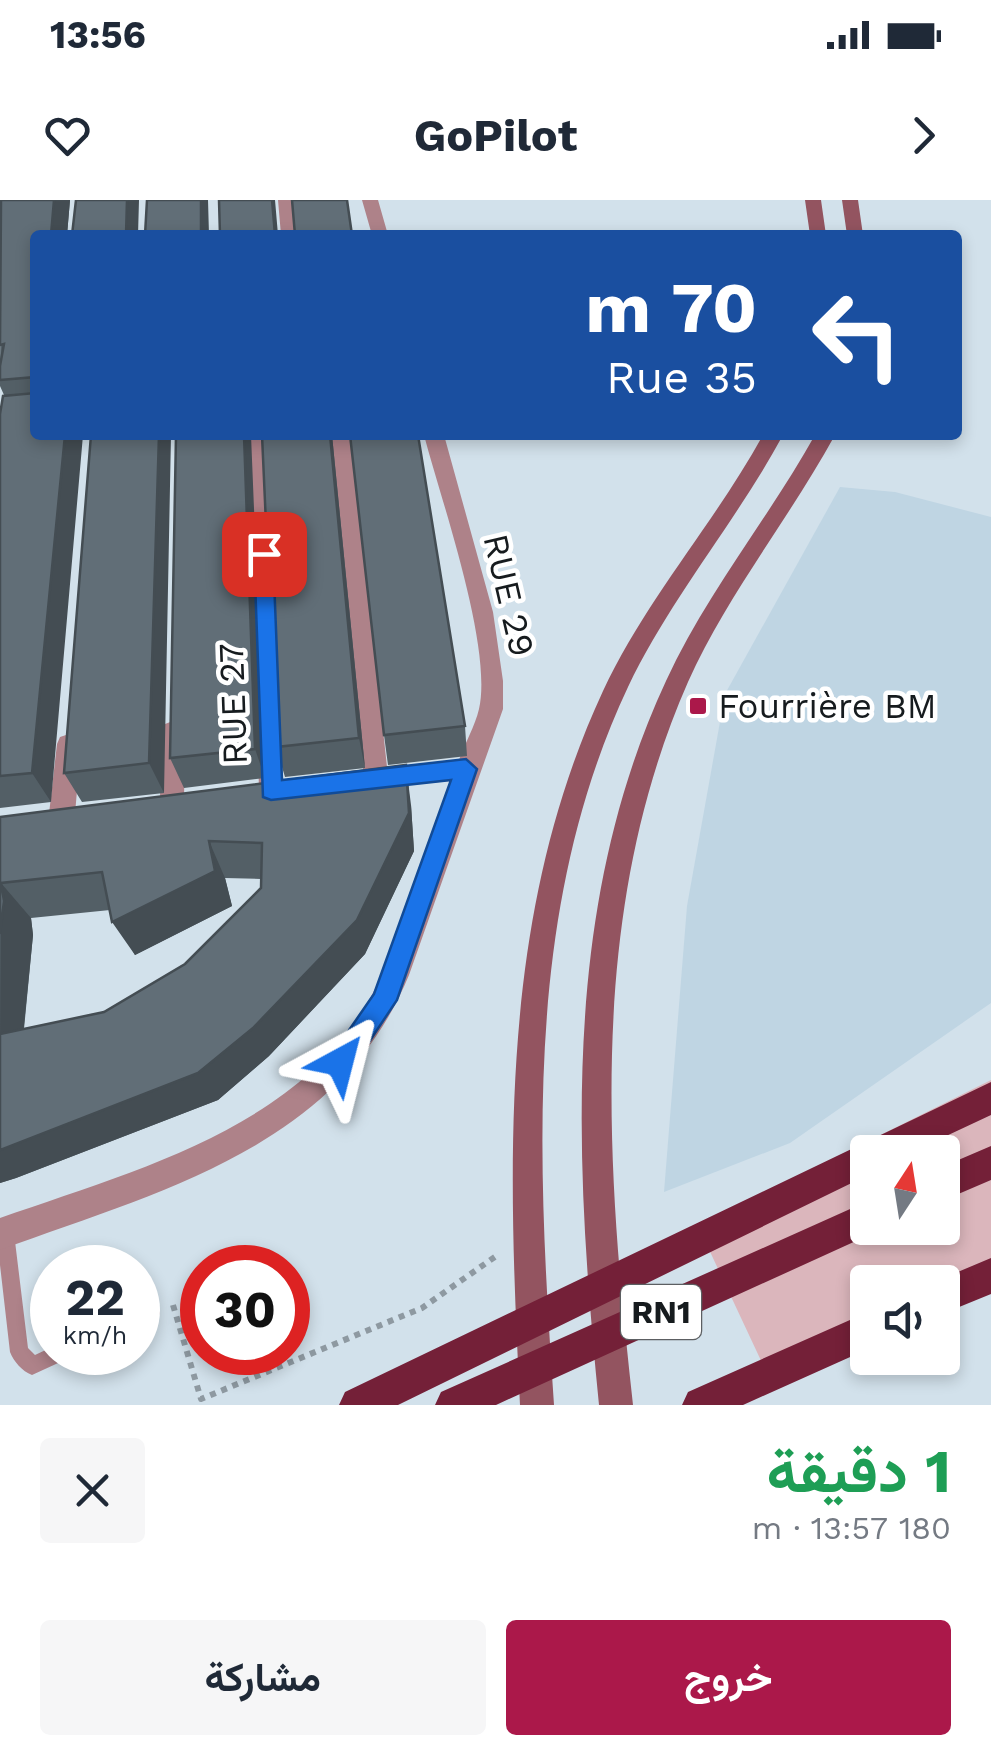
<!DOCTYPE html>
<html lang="ar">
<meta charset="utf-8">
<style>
:root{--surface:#fff;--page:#f6f6f7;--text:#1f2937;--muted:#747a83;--accent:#ab184a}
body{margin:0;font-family:"Work Sans",Vazirmatn,sans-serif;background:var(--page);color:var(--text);direction:rtl;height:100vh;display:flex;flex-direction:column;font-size:38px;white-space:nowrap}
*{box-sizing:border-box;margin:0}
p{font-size:32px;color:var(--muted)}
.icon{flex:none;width:55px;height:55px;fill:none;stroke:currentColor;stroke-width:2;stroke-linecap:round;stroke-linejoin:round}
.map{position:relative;height:1205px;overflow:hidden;direction:ltr}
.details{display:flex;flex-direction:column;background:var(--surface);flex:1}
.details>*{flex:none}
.hud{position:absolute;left:30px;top:30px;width:932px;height:210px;border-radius:10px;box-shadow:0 5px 15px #0003;direction:rtl;background:#1a4fa0;color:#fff;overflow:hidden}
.needle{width:65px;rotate:12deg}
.fabs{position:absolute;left:850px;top:935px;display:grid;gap:20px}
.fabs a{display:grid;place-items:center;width:110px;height:110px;border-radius:10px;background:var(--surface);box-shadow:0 5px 15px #0003;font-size:50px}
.speed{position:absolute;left:30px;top:1045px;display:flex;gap:20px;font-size:50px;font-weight:700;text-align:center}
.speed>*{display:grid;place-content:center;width:130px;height:130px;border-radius:50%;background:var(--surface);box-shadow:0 5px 15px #0003;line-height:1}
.speed small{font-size:25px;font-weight:400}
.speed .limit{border:15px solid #d22;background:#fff;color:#111}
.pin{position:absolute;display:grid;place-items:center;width:85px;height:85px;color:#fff;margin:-42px;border-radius:20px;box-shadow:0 5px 15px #0006}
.me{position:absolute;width:110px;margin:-55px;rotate:38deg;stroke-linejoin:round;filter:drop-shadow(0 0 8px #0008)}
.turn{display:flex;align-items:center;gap:35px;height:210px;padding:0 40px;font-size:45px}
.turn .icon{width:130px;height:130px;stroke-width:2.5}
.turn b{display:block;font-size:70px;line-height:85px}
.round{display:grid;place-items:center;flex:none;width:105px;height:105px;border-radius:10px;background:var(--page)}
.head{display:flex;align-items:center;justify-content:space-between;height:170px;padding:0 40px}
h1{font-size:60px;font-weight:700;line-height:75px;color:#1e9e55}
.cta{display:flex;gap:20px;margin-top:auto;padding:20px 40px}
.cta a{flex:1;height:115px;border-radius:10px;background:var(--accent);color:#fff;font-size:40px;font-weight:700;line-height:115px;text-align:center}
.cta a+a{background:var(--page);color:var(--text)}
.status{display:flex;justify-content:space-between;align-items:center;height:70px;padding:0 50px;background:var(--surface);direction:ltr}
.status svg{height:28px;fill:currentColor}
header{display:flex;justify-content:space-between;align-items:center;height:130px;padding:0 40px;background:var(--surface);font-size:45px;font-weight:700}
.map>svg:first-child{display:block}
.built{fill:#bfd5e3}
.green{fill:#dbb6bc;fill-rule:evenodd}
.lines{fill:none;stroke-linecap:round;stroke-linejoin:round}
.path{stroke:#8e99a1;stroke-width:6;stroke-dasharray:6 6;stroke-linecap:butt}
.service{fill:#ae8289;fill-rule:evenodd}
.minor{fill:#ae8289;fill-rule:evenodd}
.secondary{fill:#935460;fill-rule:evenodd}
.trunk{fill:#742038;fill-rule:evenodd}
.wall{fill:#535f66;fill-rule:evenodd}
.shaded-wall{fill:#444d53}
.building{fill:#616e77;stroke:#444d53;stroke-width:2.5}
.route{fill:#1a73e8;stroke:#114b97;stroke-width:2.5}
.poi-dot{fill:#ab184a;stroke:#fff;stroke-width:4}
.labels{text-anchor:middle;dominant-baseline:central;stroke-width:9;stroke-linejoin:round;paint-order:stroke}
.shield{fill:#fff;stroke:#5c5f62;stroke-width:2.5}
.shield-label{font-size:32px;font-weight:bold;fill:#161b1e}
.street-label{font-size:35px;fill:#161b1e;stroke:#fff}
.poi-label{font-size:35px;fill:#161b1e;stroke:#fff;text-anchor:start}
</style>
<div class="status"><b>13:56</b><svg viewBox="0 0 49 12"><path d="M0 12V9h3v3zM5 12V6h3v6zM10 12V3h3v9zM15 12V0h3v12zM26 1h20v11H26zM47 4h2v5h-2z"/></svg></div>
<header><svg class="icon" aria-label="forward" viewBox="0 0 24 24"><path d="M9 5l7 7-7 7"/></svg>GoPilot<svg class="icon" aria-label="heart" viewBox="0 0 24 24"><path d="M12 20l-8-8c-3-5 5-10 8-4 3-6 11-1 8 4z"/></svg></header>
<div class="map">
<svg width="991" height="1205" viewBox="0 0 991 1205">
<rect width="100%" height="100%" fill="#d2e1eb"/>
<!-- built -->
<path class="built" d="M840 287 895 292 991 317V803L790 943 664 992 687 706 725 494Z"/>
<!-- green -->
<path class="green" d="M991 880V1078L868 1082 867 1137 771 1182 698 1026ZM868 952H942V1028H868Z"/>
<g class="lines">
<!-- path -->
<path class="path" d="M173 1105 201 1199 422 1108 499 1054"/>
<!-- service -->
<path class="service" d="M5 1024 11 1027 14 1033 28 1148 35 1155 52 1147V1152H72L69 1158 32 1175C22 1171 14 1162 10 1152L0 1065V1026Z
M151 1104 157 1107 160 1113 157 1119 138 1128V1110Z"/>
<!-- minor -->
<path class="minor" d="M278 0H294L297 35H281Z
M362 0H378L388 35H372Z
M249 235H269L283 590 280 597H262L259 590Z
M331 235H351L387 567 459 560C465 543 475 526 479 509 493 447 441 300 424 235H444L493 412 503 481V509L409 775C338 948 160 991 0 1050V1018C135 970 304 928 375 789 406 729 426 646 450 581L376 588 367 585 364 578Z
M173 521 181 524 185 531 184 601 181 608H163L160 601 161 531 165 524Z
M69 534 78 537 81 544 75 614 71 622 62 625 53 622 49 614 57 544 60 537Z"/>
<!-- secondary -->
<path class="secondary" d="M805 0H821L826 35H810Z
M842 0H858L863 35H847Z
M763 235H783C736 322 671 397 628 487 522 712 538 964 554 1205H520C508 963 498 717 603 491 646 399 714 324 763 235Z
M815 235H835C789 319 727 395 688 482 587 712 606 962 633 1205H599C575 962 560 709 666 481 706 394 768 319 815 235Z"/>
<!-- trunk -->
<path class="trunk" d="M991 882V915L912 952H868V975L398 1205H339L345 1192Z
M991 946V980L942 1001V967Z
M868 1001V1028L880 1030 496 1205H435L441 1192Z
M991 1058V1094L942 1114V1082H934Z
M868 1112V1149L743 1205H682L688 1192Z"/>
</g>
<!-- wall -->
<path class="wall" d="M1 0H70L67 35H35V235L51 602 0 608V214L4 195 0 186Z
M91 235 164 593 82 602 64 573Z
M176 235 265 578 184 588 170 558Z
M332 235 365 568 285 577 276 547Z
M465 526 467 556 388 565 384 535Z
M411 605 414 651 365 754 269 856 218 900 16 978 0 983V617ZM225 678 261 679V688L185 764 104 812 24 829 33 735 31 718 110 710 135 755 232 706Z"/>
<!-- shaded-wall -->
<path class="shaded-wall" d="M54 0H70L67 35H51Z
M127 0H139L138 35H126Z
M201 0H208L209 35H201Z
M272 0H275L278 35H275Z
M65 235H83L51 602 32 573Z
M159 235H171L164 593 149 563Z
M244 235H251L265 578 255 549Z
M330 235H332L365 568 359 538Z
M406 565 411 605 414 651 365 754 269 856 218 900 16 978 0 983V950Z
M209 641 225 678 232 706 135 755 112 722Z
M1 683 31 718 33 735 20 865 0 847Z"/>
<!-- building -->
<path class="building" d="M1 0H54L51 35H35V177L0 180V166L4 144 0 145Z
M76 0H127L126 35H72Z
M147 0H201V35H145Z
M219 0H272L275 35H220Z
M292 0H347L352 35H295Z
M35 193V235H65L32 573 0 576V214L3 196Z
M91 235H159L149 563 64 573Z
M176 235H244L255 549 170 558Z
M262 235H330L359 538 276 547Z
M350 235H418L465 526 384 535Z
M406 565 409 613 357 720 253 828 198 873 0 950V834L104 812 185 764 261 688 262 643 209 641 215 671 112 722 102 672 1 683 4 701 0 734V617Z"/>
<!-- route -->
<path class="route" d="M264 346 273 354 282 580 466 559 477 569 397 800 349 872 340 875 330 872 327 862 374 794 451 580 271 600 263 597 254 354Z"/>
<!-- markers -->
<rect class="poi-dot" x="688" y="496" width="20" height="20" rx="5"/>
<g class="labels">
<!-- shield labels -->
<rect class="shield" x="621" y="1085" width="80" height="54" rx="8"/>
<g class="shield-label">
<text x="661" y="1112">RN1</text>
</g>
<!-- street labels -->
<g class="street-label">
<text transform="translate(509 395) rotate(77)">RUE 29</text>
<text transform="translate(233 504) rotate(-92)">RUE 27</text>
</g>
<!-- poi labels -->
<g class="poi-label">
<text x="718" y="506">Fourrière BM</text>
</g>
</g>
</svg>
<div class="fabs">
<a><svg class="needle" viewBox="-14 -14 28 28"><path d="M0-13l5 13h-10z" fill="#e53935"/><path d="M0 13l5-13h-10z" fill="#747a83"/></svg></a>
<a><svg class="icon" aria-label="sound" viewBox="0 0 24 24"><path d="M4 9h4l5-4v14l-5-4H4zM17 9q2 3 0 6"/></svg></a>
</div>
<div class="speed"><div>22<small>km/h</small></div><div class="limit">30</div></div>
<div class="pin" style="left:264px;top:354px;background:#d93025"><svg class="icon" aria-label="arrive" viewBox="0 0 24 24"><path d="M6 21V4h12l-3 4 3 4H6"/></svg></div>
<svg class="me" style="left:340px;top:862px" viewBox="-20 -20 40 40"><path d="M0-17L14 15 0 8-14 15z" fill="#1a73e8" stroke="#fff" stroke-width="4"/></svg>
<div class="hud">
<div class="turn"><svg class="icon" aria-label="left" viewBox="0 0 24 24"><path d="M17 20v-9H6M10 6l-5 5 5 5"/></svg><div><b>70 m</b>Rue 35</div></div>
</div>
</div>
<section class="details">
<div class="head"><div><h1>1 دقيقة</h1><p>180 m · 13:57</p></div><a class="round"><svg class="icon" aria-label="close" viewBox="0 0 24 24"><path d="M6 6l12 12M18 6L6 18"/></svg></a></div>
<div class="cta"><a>خروج</a><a>مشاركة</a></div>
</section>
